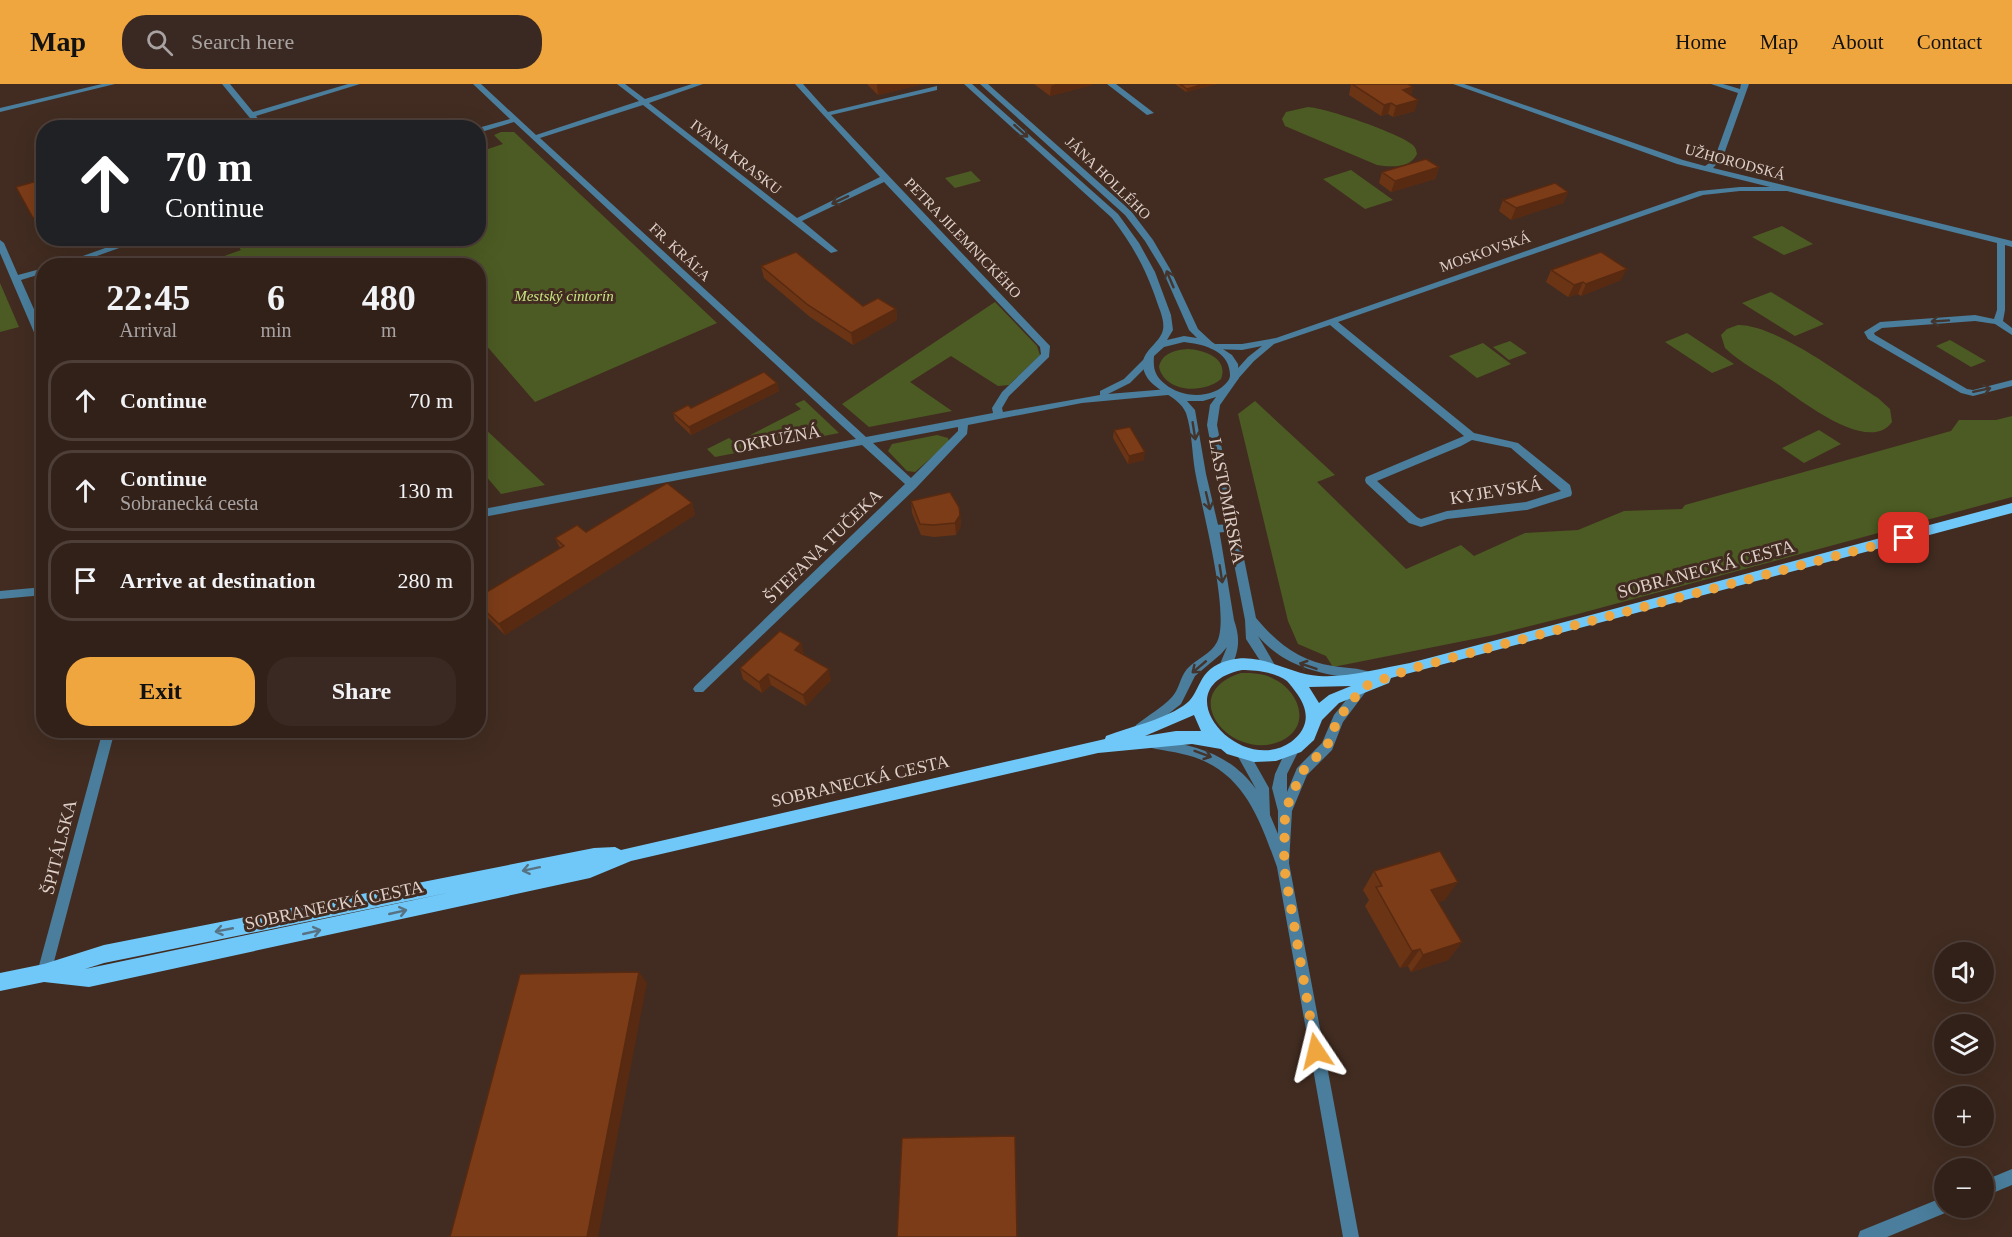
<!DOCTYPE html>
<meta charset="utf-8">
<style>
:root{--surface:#322119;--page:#3a2922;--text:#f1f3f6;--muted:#a8a3a2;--line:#4d3e38;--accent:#f0a63f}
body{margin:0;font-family:Georgia,serif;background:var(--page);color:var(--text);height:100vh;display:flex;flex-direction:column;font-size:22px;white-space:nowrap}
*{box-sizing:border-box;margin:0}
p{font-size:20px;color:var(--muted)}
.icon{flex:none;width:33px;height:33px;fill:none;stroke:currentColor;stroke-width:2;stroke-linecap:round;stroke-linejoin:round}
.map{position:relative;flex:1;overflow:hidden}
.drawer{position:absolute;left:36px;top:174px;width:450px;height:480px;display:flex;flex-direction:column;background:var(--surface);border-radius:24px;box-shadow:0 6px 24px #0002,0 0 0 2px var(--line)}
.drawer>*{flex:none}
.top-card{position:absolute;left:36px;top:36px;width:450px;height:126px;border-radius:24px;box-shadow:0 6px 24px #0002,0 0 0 2px var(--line);background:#202124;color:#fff;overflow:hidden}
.buttons{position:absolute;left:1934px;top:858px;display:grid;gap:12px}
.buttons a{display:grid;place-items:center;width:60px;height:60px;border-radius:50%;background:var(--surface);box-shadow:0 6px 24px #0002,0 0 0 2px var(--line);font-size:30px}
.pin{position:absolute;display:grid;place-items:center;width:51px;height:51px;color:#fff;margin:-26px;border-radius:12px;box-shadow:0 3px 9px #0006}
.me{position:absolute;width:66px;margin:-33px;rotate:350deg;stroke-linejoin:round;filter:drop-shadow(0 0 4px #0008)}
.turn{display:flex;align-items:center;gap:21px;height:126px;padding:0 30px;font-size:27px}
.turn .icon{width:78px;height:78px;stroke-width:2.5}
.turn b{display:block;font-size:42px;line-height:51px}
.eta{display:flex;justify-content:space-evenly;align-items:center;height:102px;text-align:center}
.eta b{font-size:36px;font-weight:600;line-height:42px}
.action{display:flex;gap:12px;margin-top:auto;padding:12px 30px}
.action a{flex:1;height:69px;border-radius:24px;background:var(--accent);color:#111;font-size:24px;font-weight:600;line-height:69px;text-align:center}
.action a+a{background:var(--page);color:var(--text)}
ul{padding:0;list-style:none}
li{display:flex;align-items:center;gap:18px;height:81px;margin:0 12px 9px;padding:0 18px;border:3px solid var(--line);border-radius:24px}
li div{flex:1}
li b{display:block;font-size:22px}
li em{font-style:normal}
header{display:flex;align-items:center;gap:36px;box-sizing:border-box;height:84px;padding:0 30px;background:var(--accent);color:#111}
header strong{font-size:28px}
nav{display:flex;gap:33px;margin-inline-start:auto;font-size:21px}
.search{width:420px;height:54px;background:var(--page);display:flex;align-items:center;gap:15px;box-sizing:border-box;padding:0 21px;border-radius:24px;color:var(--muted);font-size:22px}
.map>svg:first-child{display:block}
.green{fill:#4c5b23}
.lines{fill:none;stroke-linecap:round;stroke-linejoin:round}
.minor{fill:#4a7e9c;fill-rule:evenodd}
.tertiary{fill:#4a7e9c;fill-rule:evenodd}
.primary{fill:#70c8f9;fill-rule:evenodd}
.wall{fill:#6b3415}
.shaded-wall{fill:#572a11}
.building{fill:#7c3c18;stroke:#572a11;stroke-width:1.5}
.oneway{stroke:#43342d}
.oneway2{stroke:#577282}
.route{stroke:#f0a63f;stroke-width:10;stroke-dasharray:0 18}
.labels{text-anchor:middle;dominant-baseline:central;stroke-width:6;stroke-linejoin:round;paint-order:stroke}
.far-street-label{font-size:15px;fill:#decfc8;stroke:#422c21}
.far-park-label{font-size:15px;font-style:italic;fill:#c8e581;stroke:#422c21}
.street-label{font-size:18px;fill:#decfc8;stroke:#422c21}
</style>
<header>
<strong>Map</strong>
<div class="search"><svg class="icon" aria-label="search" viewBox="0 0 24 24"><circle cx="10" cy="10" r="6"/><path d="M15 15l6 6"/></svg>Search here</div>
<nav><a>Home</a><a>Map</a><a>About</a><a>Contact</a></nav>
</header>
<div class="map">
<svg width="2012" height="1153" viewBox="0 0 2012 1153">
<rect width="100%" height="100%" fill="#422c21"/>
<!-- green -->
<path class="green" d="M1308 23C1326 24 1395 48 1410 59 1415 62 1416 65 1417 70 1410 85 1390 83 1377 81L1285 42 1282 35 1286 28Z
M501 48H514L717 239 535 318 479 253 478 182H206L205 179 241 166 234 155 478 154 479 68 503 60 494 51Z
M1351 86 1393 116 1365 125 1323 95Z
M971 87 981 97 955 104 945 94Z
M1782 142 1813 160 1784 171 1752 153Z
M0 199 19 243 0 248Z
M1771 208 1824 240 1795 252 1742 219Z
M995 218 1037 262 1040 271 1009 301 998 302 951 272 910 298 952 327 869 343 842 320Z
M1738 241C1777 241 1843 292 1878 314L1890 325 1892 338C1869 371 1800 316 1779 301 1761 289 1741 279 1725 264L1721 251 1727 245Z
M1687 249 1734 280 1712 289 1665 258Z
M1950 256 1986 277 1971 283 1936 262Z
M1510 257 1527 269 1509 276 1493 263Z
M1483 259 1511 280 1477 294 1449 272Z
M1188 265C1204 266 1229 274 1221 295 1204 310 1165 309 1159 283 1162 269 1175 266 1188 265Z
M804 316 839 349 715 373 707 365 729 354 735 359 801 325 795 320Z
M1255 317 1335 391 1317 398 1406 485 1461 461 1474 472 1525 449 1578 446 1624 427 1682 425 1685 421 1951 347 1959 336H1996L2012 332V413L1574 531 1494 551 1333 583 1326 572 1298 560 1288 537 1238 330Z
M482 342 545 401 501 410C494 400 473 382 479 369 484 356 485 358 482 342Z
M1819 346 1841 360 1804 379 1782 364Z
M937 351 948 354 949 358 915 388 907 387 888 367 892 360Z
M1241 589C1252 589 1262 589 1272 594 1299 606 1313 642 1281 657 1232 679 1174 610 1241 589Z"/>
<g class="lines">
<!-- minor -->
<path class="minor" d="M102 0H115L0 28V24Z
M222 0H230L253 28 348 0H360L256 32 265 44H258Z
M473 0H481L536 51 639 17 617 0H625L645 15 692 0H703L649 19 797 134 880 93 795 0H803L828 28 937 2V6L831 31 1050 262 1049 273 1009 312 1002 324 1003 328 1100 311V307L1124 295 1144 275 1147 274 1152 277 1130 299 1108 310 1168 305 1173 308 1168 311 1082 319 968 341 967 350 916 404 703 608H695L693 605 695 602 905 400 862 361 478 434V426L856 355 514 38 478 49V44L510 35ZM643 21 831 169 838 167 802 137 884 98 1040 263 1041 270 1002 308 992 324 993 329 866 353 540 54ZM958 343V347L911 394 873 359Z
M1107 0H1116L1154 29 1147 31Z
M1453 0H1464L1683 76 1705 82 1711 78 1715 73 1738 9 1711 0H1723L1740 5 1741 0H1749L1723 73 1713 84 2012 157V163L2005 161V226L2003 237 2012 244V251L1995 240 1975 237 1882 244 1874 249 1875 251 1967 305 1973 306 2012 296V302L1973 312 1961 309 1868 255 1864 248 1880 238 1975 231 1994 235 1997 226V159L1787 107H1740L1703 111 1338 238 1474 349 1518 359 1570 401 1572 409 1571 412 1527 426 1447 435 1421 443 1409 439 1366 399 1365 396 1366 393 1464 352 1330 241 1274 260 1254 277 1237 296H1231V292L1248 273 1262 262 1242 266 1213 265 1210 264V260H1242L1276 254 1699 107 1740 103H1770L1677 80ZM1472 356 1511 364 1561 407 1526 418 1447 427 1421 435 1417 433 1377 397 1461 362Z
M133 154H147L69 182H55Z
M0 156 4 159 18 191 44 184V189L21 196 44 248V263L39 260 0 169Z
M1232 440 1236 441 1237 444 1236 447 1214 449 1209 445 1214 441Z
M44 503V511L0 515V507Z
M103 646H115L51 889 49 894 44 896 39 894 37 889Z
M2012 1085V1101L1983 1113V1097Z
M1944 1113V1124H1951L1950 1127 1887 1153H1858L1860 1147Z"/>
<!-- tertiary -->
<path class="tertiary" d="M964 0H972L1118 130 1139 159 1155 188 1171 231 1173 246 1167 256 1184 252 1197 254 1189 246 1162 185 1145 157 1125 131 980 0H988L1131 127 1153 156 1170 185 1198 245 1212 258 1232 271 1238 280 1239 294 1220 321 1217 341 1256 534C1278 560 1300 577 1333 582 1345 584 1359 584 1370 588L1372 591 1370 594 1366 596C1325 591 1286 585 1258 552L1276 583 1274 586H1266L1246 555 1245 536 1207 341 1210 321 1216 313 1203 317H1187L1195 326 1206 390 1219 445 1234 536C1241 556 1239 570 1228 588H1220L1218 585 1227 563 1221 570 1195 592 1181 620 1144 649 1140 650 1136 649 1134 645 1136 641C1147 632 1162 624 1172 613 1179 606 1180 593 1187 585 1196 575 1211 570 1217 558 1231 531 1201 421 1195 387 1192 369 1192 347 1186 329 1178 309 1147 307 1143 283 1141 268 1157 261 1162 249 1166 239 1160 227 1157 218 1146 185 1133 162 1112 134ZM1184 258C1201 260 1225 265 1229 284 1230 289 1231 293 1228 297 1214 316 1181 314 1165 300 1155 292 1153 285 1154 272L1164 263Z
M1363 598 1367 600 1369 603 1367 606 1343 638 1332 666 1307 691 1292 727 1289 779 1359 1153H1343L1277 783C1262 742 1248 698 1206 678 1190 670 1173 668 1156 665L1152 664 1150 660 1152 656 1156 655C1197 662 1230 670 1256 705L1236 669 1237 665 1242 664 1247 665 1269 704 1270 731 1278 750V727L1272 704 1275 690 1288 662 1293 661 1298 662 1299 666 1287 690V708L1297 684 1322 659 1334 631 1359 600Z"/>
<!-- primary -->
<path class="primary" d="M2012 419V429L1391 594 1389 599 1339 619 1322 636 1314 656 1301 668 1276 677 1254 678 1227 670 1221 665 1192 660 1098 669 631 777 590 794 89 903 44 898 0 907V889L44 880 104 861 594 764 615 763 621 766 1105 655 1106 652C1132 642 1160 637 1183 622 1203 610 1194 585 1230 576 1262 568 1288 590 1319 592 1349 594 1380 584 1410 579ZM1242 586C1255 586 1275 588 1287 597 1289 599 1293 604 1295 607 1309 625 1311 643 1291 658 1239 694 1161 603 1242 586ZM1351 602 1329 611 1319 619 1309 603ZM1194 631 1201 647H1176L1145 652ZM452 808 85 885 104 879Z"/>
</g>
<!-- wall -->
<path class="wall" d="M867 0H923L878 11Z
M1034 0H1092V1L1050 12Z
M1175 0H1217L1186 8Z
M1351 0 1413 3 1411 11 1415 27 1393 33 1388 30 1381 32 1349 11Z
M1439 83 1435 95 1391 108 1379 99 1382 88Z
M1568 108 1563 119 1511 136 1499 127 1503 116Z
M761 182 863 222 896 225 897 236 853 261 810 233 764 194Z
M1551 186 1621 196 1581 212 1578 210 1568 213 1546 198Z
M777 299 779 307 691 351 675 336 673 329Z
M1114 346 1144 376 1128 380 1113 354Z
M911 417 960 431 961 442 956 451 934 453 921 451 912 429Z
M692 419 695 431 505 551 481 527 478 522V513L560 464 555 454 586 448Z
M801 559 804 571 831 596 806 622 771 601 762 609 743 595 740 584Z
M1374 787 1445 816 1438 818 1462 858 1448 876 1411 888 1408 882 1400 884 1365 822 1369 816 1363 806Z"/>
<!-- shaded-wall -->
<path class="shaded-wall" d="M877 0H923L878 11Z
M1056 0H1092V1L1050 12 1051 2Z
M1204 0H1217L1186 8 1187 5Z
M1413 3 1410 14 1403 6Z
M1418 16 1415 27 1393 33 1396 22Z
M1391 19 1388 30 1381 32 1384 21Z
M1439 83 1435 95 1391 108 1395 97Z
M1568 108 1563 119 1511 136 1516 124Z
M44 131V145L42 146 33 134Z
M1627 185 1621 196 1581 212 1586 200Z
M1583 198 1578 210 1568 213 1574 201Z
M896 225 897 236 853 261 851 249Z
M777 299 779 307 691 351 689 343Z
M1145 368 1144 376 1128 380 1129 372Z
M692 419 695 431 505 551 499 540Z
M960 431 961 442 956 451 955 439Z
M801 559 804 570 798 577 795 566Z
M829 585 831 596 806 622 803 611Z
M768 590 771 601 762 609 759 598Z
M1458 798 1445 816 1419 824 1431 806Z
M1462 858 1448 876 1411 888 1423 871Z
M1420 865 1408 882 1400 884 1412 867Z
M639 888 647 899 598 1153H587Z"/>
<!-- building -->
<path class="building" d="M1180 0H1204L1187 5Z
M1352 0H1408L1413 3 1403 6 1418 16 1396 22 1391 19 1384 21Z
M1426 75 1439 83 1395 97 1382 88Z
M44 95V131L33 134 16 103Z
M1555 99 1568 108 1516 124 1503 116Z
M796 168 863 222 878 214 896 225 851 249 808 221 761 182Z
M1601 168 1627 185 1586 200 1583 198 1574 201 1551 186Z
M764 288 777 299 689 343 673 329 688 321 691 324Z
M1130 343 1145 368 1129 372 1114 346Z
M667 399 692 419 499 540 478 520V513L564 462 555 454 577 441 586 448Z
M950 408 959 423 960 431 955 439 933 441 920 440 911 417Z
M780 547 801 559 795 566 829 585 803 611 768 590 759 598 740 584Z
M1440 767 1458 798 1431 806 1462 858 1423 871 1420 865 1412 867 1376 803 1382 802 1374 787Z
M639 888 587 1153H450L520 890Z
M1015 1052 1017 1153H897L902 1054Z"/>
<!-- one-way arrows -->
<defs><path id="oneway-shaft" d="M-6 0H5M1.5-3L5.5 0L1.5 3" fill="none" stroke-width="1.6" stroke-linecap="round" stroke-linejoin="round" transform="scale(1.5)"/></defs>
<g class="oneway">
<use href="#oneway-shaft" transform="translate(1021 47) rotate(42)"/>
<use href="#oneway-shaft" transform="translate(840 116) rotate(155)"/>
<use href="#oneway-shaft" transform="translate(1170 195) rotate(-113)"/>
<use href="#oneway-shaft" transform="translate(1940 237) rotate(176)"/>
<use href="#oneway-shaft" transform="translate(1982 306) rotate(-12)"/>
<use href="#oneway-shaft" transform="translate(1194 347) rotate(81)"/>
<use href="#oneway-shaft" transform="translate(1208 417) rotate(77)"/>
<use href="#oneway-shaft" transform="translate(1221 490) rotate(81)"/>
<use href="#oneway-shaft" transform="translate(1308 582) rotate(-161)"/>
<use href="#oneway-shaft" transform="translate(1199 583) rotate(140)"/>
<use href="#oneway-shaft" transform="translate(1203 670) rotate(20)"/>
</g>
<g class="oneway2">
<use href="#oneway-shaft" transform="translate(531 785) rotate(168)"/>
<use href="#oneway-shaft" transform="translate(398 828) rotate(-13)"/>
<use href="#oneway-shaft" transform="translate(224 846) rotate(169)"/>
<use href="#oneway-shaft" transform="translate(312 848) rotate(-13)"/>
</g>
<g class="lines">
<!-- route -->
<path class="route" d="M1316 967 1284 783 1285 727 1302 688 1327 662 1338 635 1363 603 1410 585 1904 454"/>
</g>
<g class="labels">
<!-- far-street labels -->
<g class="far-street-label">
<text transform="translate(736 73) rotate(38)">IVANA KRASKU</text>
<text transform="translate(1735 78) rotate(15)">UŽHORODSKÁ</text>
<text transform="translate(1108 94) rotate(44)">JÁNA HOLLÉHO</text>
<text transform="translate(963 154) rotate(46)">PETRA JILEMNICKÉHO</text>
<text transform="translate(680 168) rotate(43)">FR. KRÁĽA</text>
<text transform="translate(1485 168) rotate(-19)">MOSKOVSKÁ</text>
</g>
<!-- far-park labels -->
<g class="far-park-label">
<text x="564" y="212">Mestský cintorín</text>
</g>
<!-- street labels -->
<g class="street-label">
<text transform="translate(777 355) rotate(-11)">OKRUŽNÁ</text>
<text transform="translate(1496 407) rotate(-9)">KYJEVSKÁ</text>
<text transform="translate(1227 417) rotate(79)">LASTOMÍRSKA</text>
<text transform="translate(823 462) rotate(-44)">ŠTEFANA TUČEKA</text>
<text transform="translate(1706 485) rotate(-15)">SOBRANECKÁ CESTA</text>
<text transform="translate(860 697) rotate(-13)">SOBRANECKÁ CESTA</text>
<text transform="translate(59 763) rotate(-76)">ŠPITÁLSKA</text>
<text transform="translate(334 821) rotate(-12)">SOBRANECKÁ CESTA</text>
</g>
</g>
</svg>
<div class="buttons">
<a><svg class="icon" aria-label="sound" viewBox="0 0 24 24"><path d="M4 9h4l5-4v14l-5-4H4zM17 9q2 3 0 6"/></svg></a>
<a><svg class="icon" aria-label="layers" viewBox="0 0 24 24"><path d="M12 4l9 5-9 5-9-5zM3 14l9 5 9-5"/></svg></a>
<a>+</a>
<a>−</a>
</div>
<div class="pin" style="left:1904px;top:454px;background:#d93025"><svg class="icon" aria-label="arrive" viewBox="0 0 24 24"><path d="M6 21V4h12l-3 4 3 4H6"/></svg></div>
<svg class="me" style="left:1316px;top:967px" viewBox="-20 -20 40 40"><path d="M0-17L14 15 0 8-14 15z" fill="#f0a63f" stroke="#fff" stroke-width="4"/></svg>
<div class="top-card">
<div class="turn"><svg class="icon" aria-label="ahead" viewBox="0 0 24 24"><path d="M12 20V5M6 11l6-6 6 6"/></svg><div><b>70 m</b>Continue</div></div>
</div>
<section class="drawer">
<div class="eta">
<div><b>22:45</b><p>Arrival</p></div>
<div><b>6</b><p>min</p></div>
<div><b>480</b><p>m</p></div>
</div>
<ul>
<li><svg class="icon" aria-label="ahead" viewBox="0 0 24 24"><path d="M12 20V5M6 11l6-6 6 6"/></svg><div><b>Continue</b></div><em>70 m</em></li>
<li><svg class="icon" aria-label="ahead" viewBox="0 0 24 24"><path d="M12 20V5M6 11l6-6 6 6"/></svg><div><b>Continue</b><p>Sobranecká cesta</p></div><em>130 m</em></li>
<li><svg class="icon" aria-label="arrive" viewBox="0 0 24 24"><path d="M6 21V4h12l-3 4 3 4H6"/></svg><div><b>Arrive at destination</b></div><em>280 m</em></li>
</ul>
<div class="action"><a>Exit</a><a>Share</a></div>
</section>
</div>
